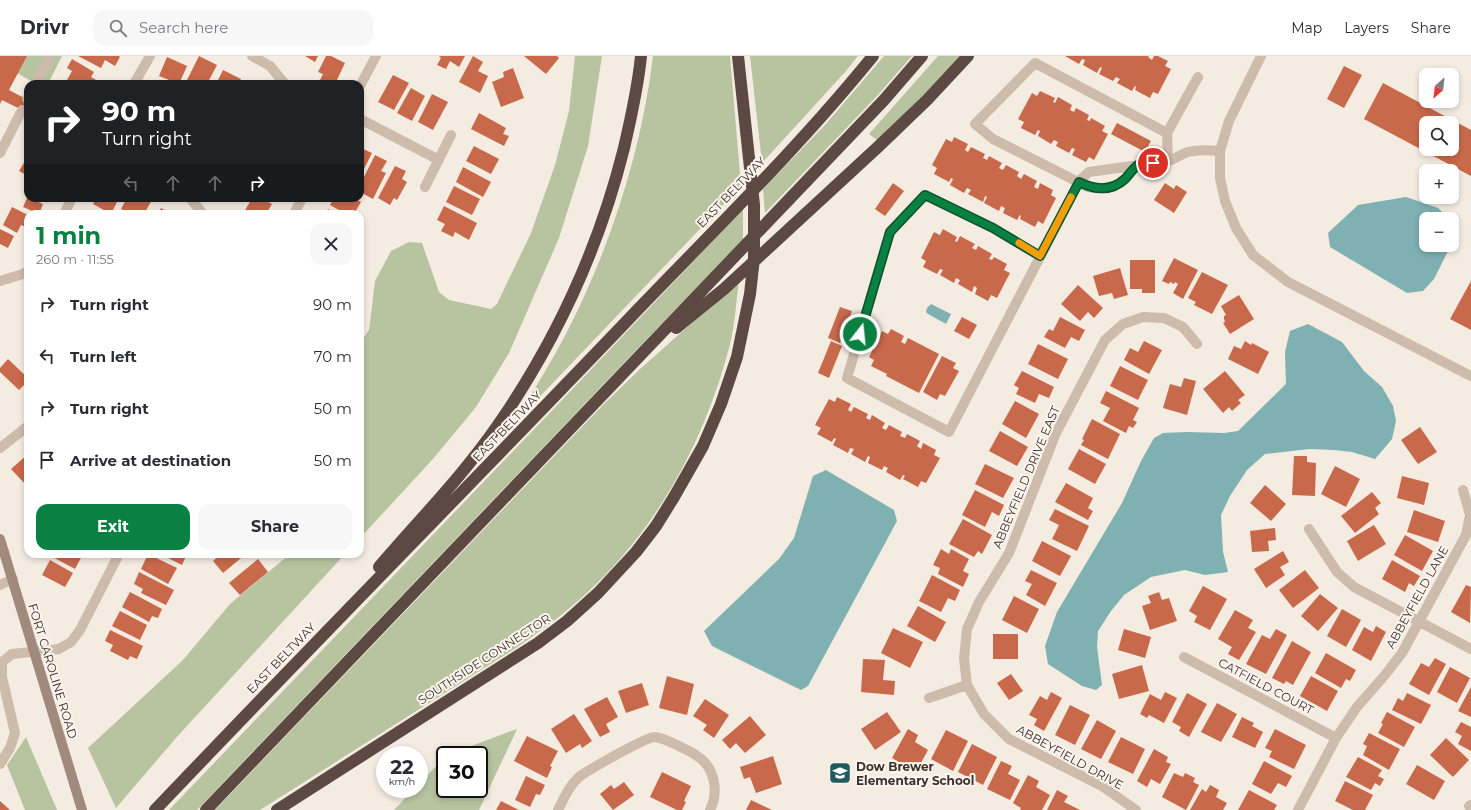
<!DOCTYPE html>
<meta charset="utf-8">
<style>
:root{--surface:#fff;--page:#f7f7f7;--text:#2b2b33;--muted:#7c7c81;--line:#e1e1e2;--accent:#0b8043}
body{margin:0;font-family:Montserrat,sans-serif;background:var(--page);color:var(--text);height:100vh;display:flex;flex-direction:column;font-size:15px;white-space:nowrap}
*{box-sizing:border-box;margin:0}
p{font-size:13px;color:var(--muted)}
.icon{flex:none;width:22px;height:22px;fill:none;stroke:currentColor;stroke-width:2;stroke-linecap:round;stroke-linejoin:round}
.map{position:relative;flex:1;overflow:hidden}
.sheet{position:absolute;left:24px;top:154px;width:340px;height:348px;display:flex;flex-direction:column;background:var(--surface);border-radius:12px;box-shadow:0 2px 6px #0003}
.sheet>*{flex:none}
.hud{position:absolute;left:24px;top:24px;width:340px;height:122px;border-radius:12px;box-shadow:0 2px 6px #0003;background:#202124;color:#fff;overflow:hidden}
.needle{width:26px;rotate:208deg}
.tools{position:absolute;left:1419px;top:12px;display:grid;gap:8px}
.tools a{display:grid;place-items:center;width:40px;height:40px;border-radius:8px;background:var(--surface);box-shadow:0 2px 6px #0003;font-size:20px}
.speed{position:absolute;left:376px;top:690px;display:flex;gap:8px;font-size:20px;font-weight:700;text-align:center}
.speed>*{display:grid;place-content:center;width:52px;height:52px;border-radius:50%;background:var(--surface);box-shadow:0 2px 6px #0003;line-height:1}
.speed small{font-size:10px;font-weight:400}
.speed .limit{border:2px solid #111;border-radius:6px;background:#fff;color:#111}
.pin{position:absolute;display:grid;place-items:center;width:34px;height:34px;color:#fff;margin:-17px;border:2px solid #fff;border-radius:50%;box-shadow:0 1px 4px #0007}
.me{position:absolute;width:44px;margin:-22px;rotate:16deg;stroke-linejoin:round;filter:drop-shadow(0 0 3px #0008)}
.turn{display:flex;align-items:center;gap:14px;height:84px;padding:0 12px;font-size:18px}
.turn .icon{width:52px;height:52px;stroke-width:2.5}
.turn b{display:block;font-size:28px;line-height:34px}
.lanes{display:flex;align-items:center;height:38px;padding:0 12px;background:#0003;justify-content:center;gap:20px;direction:ltr}
.lanes .off{opacity:.35}
.round{display:grid;place-items:center;flex:none;width:42px;height:42px;border-radius:12px;background:var(--page)}
.head{display:flex;align-items:center;justify-content:space-between;height:68px;padding:0 12px}
h1{font-size:24px;font-weight:700;line-height:30px;color:var(--accent)}
.primary-button{display:flex;gap:8px;margin-top:auto;padding:8px 12px}
.primary-button a{flex:1;height:46px;border-radius:12px;background:var(--accent);color:#fff;font-size:16px;font-weight:700;line-height:46px;text-align:center}
.primary-button a+a{background:var(--page);color:var(--text)}
ul{padding:0;list-style:none}
li{display:flex;align-items:center;gap:12px;height:52px;padding:0 12px}
li div{flex:1}
li b{display:block;font-size:15px}
li em{font-style:normal}
header{display:flex;align-items:center;gap:24px;box-sizing:border-box;height:56px;padding:0 20px;background:var(--surface);border-bottom:1px solid var(--line)}
header strong{font-size:19px}
nav{display:flex;gap:22px;margin-inline-start:auto;font-size:14px}
.search{width:280px;height:36px;background:var(--page);display:flex;align-items:center;gap:10px;box-sizing:border-box;padding:0 14px;border-radius:12px;color:var(--muted);font-size:15px}
.map>svg:first-child{display:block}
.green{fill:#b8c4a0}
.water{fill:#7fb0b2}
.building{fill:#c8694b;fill-rule:evenodd}
.lines{fill:none;stroke-linecap:round;stroke-linejoin:round}
.street{stroke:#cdbbac;stroke-width:10}
.secondary{stroke:#a18a7d;stroke-width:10}
.highway{stroke:#5c4a42;stroke-width:12}
.route-casing{stroke:#07532c;stroke-width:10}
.route{stroke:#0b8043;stroke-width:7}
.slow{stroke:#f59e0b;stroke-width:7}
.labels{text-anchor:middle;dominant-baseline:central;stroke-width:4;stroke-linejoin:round;paint-order:stroke}
.street-label{font-size:12px;fill:#3b302b;stroke:#fbf5ee}
.poi-label{font-size:12px;font-weight:bold;fill:#3b302b;stroke:#fbf5ee;text-anchor:start}
</style>
<header>
<strong>Drivr</strong>
<div class="search"><svg class="icon" aria-label="search" viewBox="0 0 24 24"><circle cx="10" cy="10" r="6"/><path d="M15 15l6 6"/></svg>Search here</div>
<nav><a>Map</a><a>Layers</a><a>Share</a></nav>
</header>
<div class="map">
<svg width="1471" height="754" viewBox="0 0 1471 754">
<rect width="100%" height="100%" fill="#f4ebe1"/>
<!-- green -->
<path class="green" d="M0 0H62L48 28H36L5 10Z
M575 0H602L588 90 559 182 509 297 476 351 432 404 360 482V287L369 274 375 225 391 195 409 186 422 187 439 236 449 244 491 253 497 248 531 177 555 109 569 55Z
M653 0H730L741 130 528 353 524 349C591 249 639 119 653 0Z
M750 0H858L846 15 762 107Z
M884 0H912L877 40 765 157 763 133 825 69Z
M938 0H964L878 85 869 78Z
M743 153V184L638 292 197 754H169L564 342Z
M739 225C736 246 735 268 730 288 704 389 652 483 572 550 555 565 537 577 519 590L260 754H215L602 350 639 314Z
M290 498H345L175 683 116 752 88 692 183 604 230 548Z
M517 673 479 754H394L414 733H419V728L445 701V733H479V699H447Z
M26 681 57 754H25L7 709Z"/>
<!-- water -->
<path class="water" d="M1406 141 1438 152 1450 163H1426V189H1451L1434 223 1423 235 1407 237 1330 191 1328 177 1358 149Z
M931 248 951 258 946 268 928 258 926 256 927 252Z
M1308 268 1342 286 1364 315 1382 331 1393 350 1396 365 1392 383 1375 403 1352 396 1334 394 1309 393 1265 398 1247 414 1230 440 1221 459 1223 496 1228 516 1205 519 1185 514 1151 521 1124 539 1111 555 1098 575 1097 591 1102 629 1096 634 1082 630 1048 608 1045 590 1057 556 1122 447 1141 405 1154 382 1163 377 1187 376 1224 377 1238 375 1286 328 1285 296 1290 275Z
M826 414 894 454 897 465 808 630 801 634 712 590 704 575 779 503 794 482 813 420Z"/>
<!-- building -->
<path class="building" d="M0 0H27L9 34 28 44V57L2 44 0 48Z
M78 0H119L120 1 115 10 105 4 101 12Z
M199 0 217 9 207 28H185Z
M305 0H318L315 6Z
M326 0H331L345 7 335 28H323L319 26 323 18 318 16Z
M439 0H465L459 11 450 5 446 13 437 9 441 2Z
M473 0 483 6 478 15 488 20 480 37 459 26Z
M524 0H557L559 2 546 18Z
M1065 0H1149L1148 1 1152 4 1154 0H1158L1168 5 1165 10 1171 13 1158 38 1153 36 1150 42 1135 34 1136 31 1135 30 1132 35 1117 27 1120 23 1116 21 1113 25 1099 18 1102 12 1100 11 1097 17 1083 9 1085 4 1082 3 1079 8Z
M167 1 187 10 179 28 159 20Z
M72 3 94 16 91 21 103 28H75L67 24 72 15 67 12Z
M1344 10 1362 19 1344 52 1327 43Z
M513 12 524 42 501 51 492 26 504 21 503 16Z
M223 14 241 23 238 28H216Z
M393 19 409 27 394 54 378 46Z
M1383 27 1471 74V120L1364 63ZM1426 67H1452V93H1426Z
M411 32 425 40 412 65 397 57Z
M1040 35 1055 42 1053 46 1055 47 1058 41 1072 49 1070 54 1074 56 1076 52 1089 59 1087 64 1090 65 1091 62 1105 70 1102 75 1108 78 1094 104 1089 101 1086 106 1072 99 1075 93 1072 92 1069 97 1056 90 1058 86 1054 84 1051 88 1038 80 1040 75 1038 74 1035 79 1021 72 1024 66 1018 63 1032 37 1037 40Z
M432 38 448 46 433 74 418 66Z
M479 57 506 72 503 78 509 80 504 90 471 73Z
M1117 67 1151 85 1145 96 1111 78Z
M954 81 968 88 965 94 968 96 971 91 985 98 983 102 987 104 989 100 1002 107 999 112 1003 114 1006 109 1019 116 1017 120 1021 123 1024 118 1037 125 1034 131 1038 133 1040 127 1053 134 1051 139 1056 142 1043 168 1038 165 1035 171 1020 163 1021 160 1020 159 1017 164 1003 157 1005 152 1001 150 999 155 984 147 987 141 985 140 983 146 968 138 971 134 967 132 964 137 950 129 953 123 951 122 949 126 934 118 937 112 932 109 946 83 952 86Z
M474 90 499 103 491 118 466 105Z
M361 92 372 97 360 121V95Z
M375 99 387 105 381 115 386 117 373 143 360 136V129Z
M28 100V120L19 115Z
M395 110 406 115 402 123 407 126 397 144 394 142 390 149 378 142Z
M463 111 491 126 483 141 456 126Z
M893 127 904 135 885 160 875 153Z
M1165 127 1174 133 1176 129 1187 136 1174 157 1154 144Z
M454 130 480 143 472 159 446 146Z
M27 142H37L36 145 43 148 39 158 23 151Z
M96 142H119L111 158 93 148Z
M127 142 137 143V142H153L144 158H131L121 153Z
M252 142H261L272 148 266 158H243Z
M334 142H354L361 146 354 158H346L330 149Z
M444 150 477 167 469 184 455 176 453 181 441 175 445 168 437 164Z
M12 151 28 159V172L21 169 17 177 3 169Z
M161 152 172 158H158Z
M328 153 338 158H325Z
M0 173 14 180 8 192 0 188Z
M943 173 957 181 955 185 957 186 960 180 975 188 972 192 976 194 978 190 992 198 989 203 992 204 994 201 1007 208 1004 214 1010 217 997 242 991 239 988 245 975 238 977 232 974 230 972 236 958 228 960 224 956 222 954 227 940 219 943 214 940 213 937 218 923 211 926 205 921 202 934 176 940 179Z
M1174 202 1198 214 1183 243 1173 237 1178 228 1175 226 1174 228 1170 226 1169 228 1162 225Z
M1130 204H1155V237H1142V233H1130Z
M1120 212 1128 239 1114 243 1112 237 1099 240 1093 220Z
M1202 216 1228 229 1212 258 1194 249 1196 246 1188 242Z
M1471 225V274L1450 263Z
M1078 229 1103 252 1094 262 1088 256 1080 265 1061 248Z
M1239 239 1254 263 1230 278 1223 267 1225 266 1224 263V260L1226 259 1221 250Z
M840 251 852 255 840 287 828 282Z
M962 261 977 269 969 283 954 275Z
M1060 261 1085 274 1079 285 1071 281 1065 292 1044 281 1049 273 1053 275Z
M891 273 904 280 901 286 905 288 908 282 939 298 919 337 886 320 887 318 871 310 874 304 869 301 882 275 888 278Z
M831 285 842 290 829 322 818 317Z
M1144 285 1162 294 1149 318 1124 304 1130 292 1138 296Z
M1245 285 1251 289 1252 287 1269 296 1258 318 1228 303 1234 290 1241 293Z
M1038 288 1068 303 1058 323 1028 308Z
M942 300 956 307 953 312 959 315 945 340 940 338 937 344 923 336Z
M8 303 28 322V325L19 334 0 316V312Z
M1120 310 1148 324 1138 344 1110 330Z
M1022 315 1054 331 1049 342 1039 338 1035 347 1016 338 1019 332 1014 329Z
M1225 315 1245 339 1238 344 1241 347 1232 355 1229 351 1223 357 1203 333Z
M1184 322 1196 325 1187 359 1163 352 1170 328 1181 331Z
M1106 335 1139 352 1133 364 1137 366 1133 372 1129 370 1126 377 1103 365 1110 352 1100 347Z
M837 341 851 348 848 354 851 356 854 351 868 358 866 362 870 364 872 359 885 367 882 372 886 374 889 369 902 376 900 380 905 382 907 378 920 385 917 390 921 393 923 387 936 394 934 399 940 402 926 427 921 425 918 431 903 423 905 420 903 419 900 424 886 416 888 412 884 410 882 414 868 407 870 401 868 400 865 406 851 398 854 393 850 392 848 397 833 389 836 383 834 382 832 386 817 378 821 372 815 369 829 343 835 346Z
M1015 345 1039 358 1026 382 1002 368Z
M1092 363 1120 378 1108 403 1081 389 1084 384 1082 383Z
M1420 371 1437 396 1418 408 1401 384Z
M1000 375 1028 391 1017 410 989 395Z
M1079 393 1106 408 1095 428 1068 413Z
M28 398V429L27 430 11 413Z
M1294 400H1307V406L1316 407 1315 440 1292 439Z
M985 408 1014 422 1003 442 975 428Z
M1335 410 1360 423 1346 451 1321 438Z
M1402 420 1429 427 1424 449 1397 442Z
M1066 427 1093 442 1088 452 1093 455 1088 464 1055 446Z
M1265 429 1286 448 1271 465 1250 447Z
M975 434 1004 449 999 460 992 456 985 471 962 459Z
M1372 436 1381 447 1375 452 1379 458 1355 477 1341 460Z
M1055 453 1089 470 1077 495 1052 483 1059 469 1049 464Z
M1414 454 1445 465 1438 486 1407 476Z
M963 463 992 479 982 498 978 495 974 501 949 488Z
M1374 469 1386 488 1358 505 1347 485Z
M1275 472 1276 484 1268 485 1269 495 1252 496 1250 475Z
M1405 479 1433 495 1422 515 1394 499Z
M1042 485 1071 500 1060 520 1032 505Z
M941 493 949 498 951 493 969 503 963 515 969 518 963 531 938 518 940 512 933 509Z
M1283 495 1289 506 1280 511 1285 519 1266 532 1254 513Z
M47 498H83L75 513Z
M148 498 177 512 168 528 141 513Z
M160 498H187L182 509Z
M221 498H246L223 517 213 505Z
M258 503 268 516 240 539 229 527Z
M50 504 73 517 65 531 42 519Z
M1392 504 1420 520 1414 530 1409 527 1405 536 1382 523Z
M1031 514 1057 527 1045 550 1026 539 1032 528 1025 525Z
M1305 514 1319 532 1293 552 1279 534Z
M139 516 174 534 166 549 141 537 143 533 134 528Z
M932 519 960 534 955 545 948 542 941 556 919 545Z
M1466 529 1471 531 1470 567 1451 556Z
M1203 530 1227 543 1210 574 1194 566 1197 560 1189 555Z
M130 536 162 553 158 562 152 560 149 566 122 551Z
M1159 536 1162 544 1169 542 1177 565 1150 574 1142 550 1151 547 1148 540Z
M1320 538 1338 552 1318 575 1301 560Z
M1014 540 1039 553 1027 577 1002 564Z
M918 550 946 566 935 586 907 570Z
M1342 553 1361 564 1346 591 1327 580Z
M1235 554 1253 564 1248 572 1256 576 1239 604 1228 598 1232 591 1218 583Z
M120 555 147 569 140 584 112 570Z
M1376 570 1386 576 1371 605 1352 594 1364 571 1373 576Z
M893 572 923 586 910 612 881 597Z
M1124 573 1151 581 1145 602 1118 594Z
M1276 573 1287 579 1266 618 1246 608 1262 579 1270 583Z
M110 574 143 590 137 603 130 600 128 604 110 595 113 589 105 585Z
M993 578H1018V603H993Z
M1292 585 1311 596 1293 629 1286 625 1284 628 1272 622Z
M1326 597 1356 614 1350 625 1346 623 1341 632 1315 617Z
M1435 602 1446 608 1429 639 1409 628 1421 607 1429 611Z
M863 603 885 604 883 624 895 625 894 639 861 636Z
M1142 609 1149 635 1119 643 1112 618Z
M1450 611 1470 622 1457 647 1437 636Z
M1011 618 1023 635 1009 644 997 627Z
M667 620 694 628 687 659 659 652Z
M1311 620 1338 635 1327 655 1300 640Z
M642 627 649 649 626 657 618 635Z
M1471 631V661L1458 655Z
M1051 636 1062 642 1044 675 1034 669 1037 663 1029 659 1040 640 1047 644Z
M1165 636 1177 642 1164 667 1149 659 1147 662 1140 658 1150 638 1161 644Z
M1187 637 1207 648 1189 681 1179 675 1181 671 1172 666Z
M1407 637 1431 649 1421 668 1392 654 1398 642 1403 645Z
M607 641 618 661 606 668 610 676 600 681 584 653Z
M705 643 729 659 714 682 703 674 707 669 693 660Z
M1217 647 1237 658 1221 686 1201 676Z
M1070 649 1090 659 1075 689 1055 679Z
M887 656 901 676 875 694 861 673Z
M1387 656 1415 671 1404 691 1378 677 1383 668 1381 667Z
M574 658 592 685 582 692 580 688 566 697 551 673Z
M750 660 766 679 745 697 736 687 730 693 722 684Z
M1242 661 1254 667 1252 670 1263 676 1255 692 1232 681Z
M1097 664 1116 675 1101 703 1081 693Z
M1461 666 1471 671V695L1458 688 1462 680 1455 676Z
M908 673 918 679 915 686 928 694 916 716 892 702Z
M1275 673 1306 689 1294 713 1269 701 1272 695 1265 692Z
M946 674 968 685 953 715 931 703Z
M1369 677 1400 693 1389 714 1363 699 1367 690 1363 688Z
M527 680 558 695 550 710 552 711 547 722 514 705Z
M1121 681 1145 693 1133 718 1108 706Z
M1446 682 1469 704 1453 721 1430 699Z
M972 688 997 701 983 729 958 716Z
M1154 693 1168 701 1166 706 1171 708 1160 728 1151 723 1147 731 1137 725Z
M773 700 782 728 756 737 750 721 744 723 740 711Z
M1358 701 1382 714 1378 720 1384 723 1380 730 1375 727 1371 734 1346 721Z
M1001 705 1012 710 1008 718 1020 724 1010 744 987 733Z
M1264 705 1292 720 1286 731 1278 727 1271 738 1252 728Z
M1417 709 1445 725 1434 744 1406 728Z
M662 716 691 730 684 745 686 746 682 754H677L650 741Z
M1174 717 1183 721 1185 717 1195 722 1193 726 1199 729 1186 754 1162 741Z
M1028 719 1039 725 1036 731 1050 739 1042 754H1020L1021 752 1013 747Z
M526 720 545 729 540 739 536 738 530 751 515 744Z
M1345 725 1373 739 1365 754H1353L1335 745Z
M624 726 634 739 613 754 600 738 611 729 614 733Z
M1210 729 1219 734 1216 741 1227 747 1223 754H1190L1202 733 1206 736Z
M1057 734 1068 740 1064 746 1080 754H1047Z
M1249 734 1277 749 1274 754H1238Z
M751 744 772 754H746Z
M0 745 10 754H0Z
M501 745 519 754H496Z"/>
<g class="lines">
<!-- street -->
<path class="street" d="M252 0 270 10 284 27
M1261 0 1229 65 1220 95V122L1225 145 1236 172 1253 199 1288 226 1471 320
M35 28 50 0
M134 28 150 0
M360 30 376 0
M27 43 28 42
M360 63 439 104
M1167 77 1198 21
M0 97 22 54
M1138 109C1121 127 1115 136 1088 131L993 83 975 68 1035 7 1167 77 1168 105
M425 131 451 79
M190 142 203 158
M64 158 72 142
M294 158 302 142
M1040 200 993 172 925 139 890 176 847 322 949 376 1080 124 1089 116 1168 105C1176 103 1181 98 1188 96 1199 93 1210 94 1220 95
M0 225 23 218 28 215
M0 392 28 370
M1309 473 1337 516 1354 531 1471 593
M0 529 13 523
M1184 601 1336 682
M929 642 967 629
M0 708 10 692 15 677 2 621V606L12 598 59 593 71 586 80 574 119 498
M1469 750 1471 749
M558 754C564 742 569 730 579 721 588 714 646 681 655 681 663 682 673 687 681 691 686 694 692 696 697 700 715 711 719 736 710 754
M1136 754 1102 730 1009 683 984 658 967 629 964 602 967 573 979 546 1009 497 1056 377 1105 284 1123 268 1143 261 1164 262 1183 271 1197 288
M1298 754 1336 682 1357 651 1385 619 1402 597 1466 479 1470 459 1463 434"/>
<!-- secondary -->
<path class="secondary" d="M0 483 82 754"/>
<!-- highway -->
<path class="highway" d="M676 272 724 233 879 90 927 44 968 0
M379 511C419 464 463 420 498 369 556 285 599 192 624 92 631 62 638 31 641 0
M155 754C310 591 468 431 624 268 708 180 796 95 873 0
M206 754 884 44 922 0
M277 754 538 587 567 565 598 537 636 496 656 470 674 441 703 390 721 348 737 301 750 238 754 202V149L738 0"/>
</g>
<g class="lines">
<!-- route casing -->
<g class="route-casing">
<path id="route" d="M860 278 890 176 925 139 993 172 1040 200 1079 126C1095 134 1111 136 1125 123 1129 119 1133 112 1138 109 1141 107 1149 107 1153 107"/>
</g>
<!-- route -->
<use href="#route" class="route"/>
<!-- slow -->
<path class="slow" d="M1019 187 1040 200 1071 141"/>
</g>
<!-- icons -->
<defs>
<g id="school-square" transform="scale(1.15)"><rect x="-9" y="-9" width="18" height="18" rx="4" fill="#1f5a5e" stroke="#fbf5ee"/><path d="M0-5L7-2L0 1L-7-2ZM-4 1L0 2.5L4 1V4Q0 6-4 4Z" fill="#fff"/></g>
</defs>
<g fill-rule="evenodd">
<use href="#school-square" x="840" y="717"/>
</g>
<g class="labels">
<!-- street labels -->
<g class="street-label">
<text transform="translate(731 136) rotate(-46)">EAST BELTWAY</text>
<text transform="translate(507 370) rotate(-46)">EAST BELTWAY</text>
<text transform="translate(1026 421) rotate(-67)">ABBEYFIELD DRIVE EAST</text>
<text transform="translate(1417 541) rotate(-61)">ABBEYFIELD LANE</text>
<text transform="translate(281 602) rotate(-46)">EAST BELTWAY</text>
<text transform="translate(484 603) rotate(-33)">SOUTHSIDE CONNECTOR</text>
<text transform="translate(53 615) rotate(73)">FORT CAROLINE ROAD</text>
<text transform="translate(1266 630) rotate(28)">CATFIELD COURT</text>
<text transform="translate(1070 701) rotate(29)">ABBEYFIELD DRIVE</text>
</g>
<!-- poi labels -->
<g class="poi-label">
<text x="856" y="710">Dow Brewer<tspan x="856" dy="14">Elementary School</tspan></text>
</g>
</g>
</svg>
<div class="tools">
<a><svg class="needle" viewBox="-14 -14 28 28"><path d="M0-13l5 13h-10z" fill="#e53935"/><path d="M0 13l5-13h-10z" fill="#7c7c81"/></svg></a>
<a><svg class="icon" aria-label="search" viewBox="0 0 24 24"><circle cx="10" cy="10" r="6"/><path d="M15 15l6 6"/></svg></a>
<a>+</a>
<a>−</a>
</div>
<div class="speed"><div>22<small>km/h</small></div><div class="limit">30</div></div>
<div class="pin" style="left:1153px;top:107px;background:#d93025"><svg class="icon" aria-label="arrive" viewBox="0 0 24 24"><path d="M6 21V4h12l-3 4 3 4H6"/></svg></div>
<svg class="me" style="left:860px;top:278px" viewBox="-20 -20 40 40"><circle r="17" fill="#0b8043" stroke="#fff" stroke-width="3"/><path d="M0-11L8 9 0 5-8 9z" fill="#fff"/></svg>
<div class="hud">
<div class="turn"><svg class="icon" aria-label="right" viewBox="0 0 24 24"><path d="M7 20v-9h11M14 6l5 5-5 5"/></svg><div><b>90 m</b>Turn right</div></div>
<div class="lanes"><svg class="icon off" aria-label="left" viewBox="0 0 24 24"><path d="M17 20v-9H6M10 6l-5 5 5 5"/></svg><svg class="icon off" aria-label="ahead" viewBox="0 0 24 24"><path d="M12 20V5M6 11l6-6 6 6"/></svg><svg class="icon off" aria-label="ahead" viewBox="0 0 24 24"><path d="M12 20V5M6 11l6-6 6 6"/></svg><svg class="icon" aria-label="right" viewBox="0 0 24 24"><path d="M7 20v-9h11M14 6l5 5-5 5"/></svg></div>
</div>
<section class="sheet">
<div class="head"><div><h1>1 min</h1><p>260 m · 11:55</p></div><a class="round"><svg class="icon" aria-label="close" viewBox="0 0 24 24"><path d="M6 6l12 12M18 6L6 18"/></svg></a></div>
<ul>
<li><svg class="icon" aria-label="right" viewBox="0 0 24 24"><path d="M7 20v-9h11M14 6l5 5-5 5"/></svg><div><b>Turn right</b></div><em>90 m</em></li>
<li><svg class="icon" aria-label="left" viewBox="0 0 24 24"><path d="M17 20v-9H6M10 6l-5 5 5 5"/></svg><div><b>Turn left</b></div><em>70 m</em></li>
<li><svg class="icon" aria-label="right" viewBox="0 0 24 24"><path d="M7 20v-9h11M14 6l5 5-5 5"/></svg><div><b>Turn right</b></div><em>50 m</em></li>
<li><svg class="icon" aria-label="arrive" viewBox="0 0 24 24"><path d="M6 21V4h12l-3 4 3 4H6"/></svg><div><b>Arrive at destination</b></div><em>50 m</em></li>
</ul>
<div class="primary-button"><a>Exit</a><a>Share</a></div>
</section>
</div>
